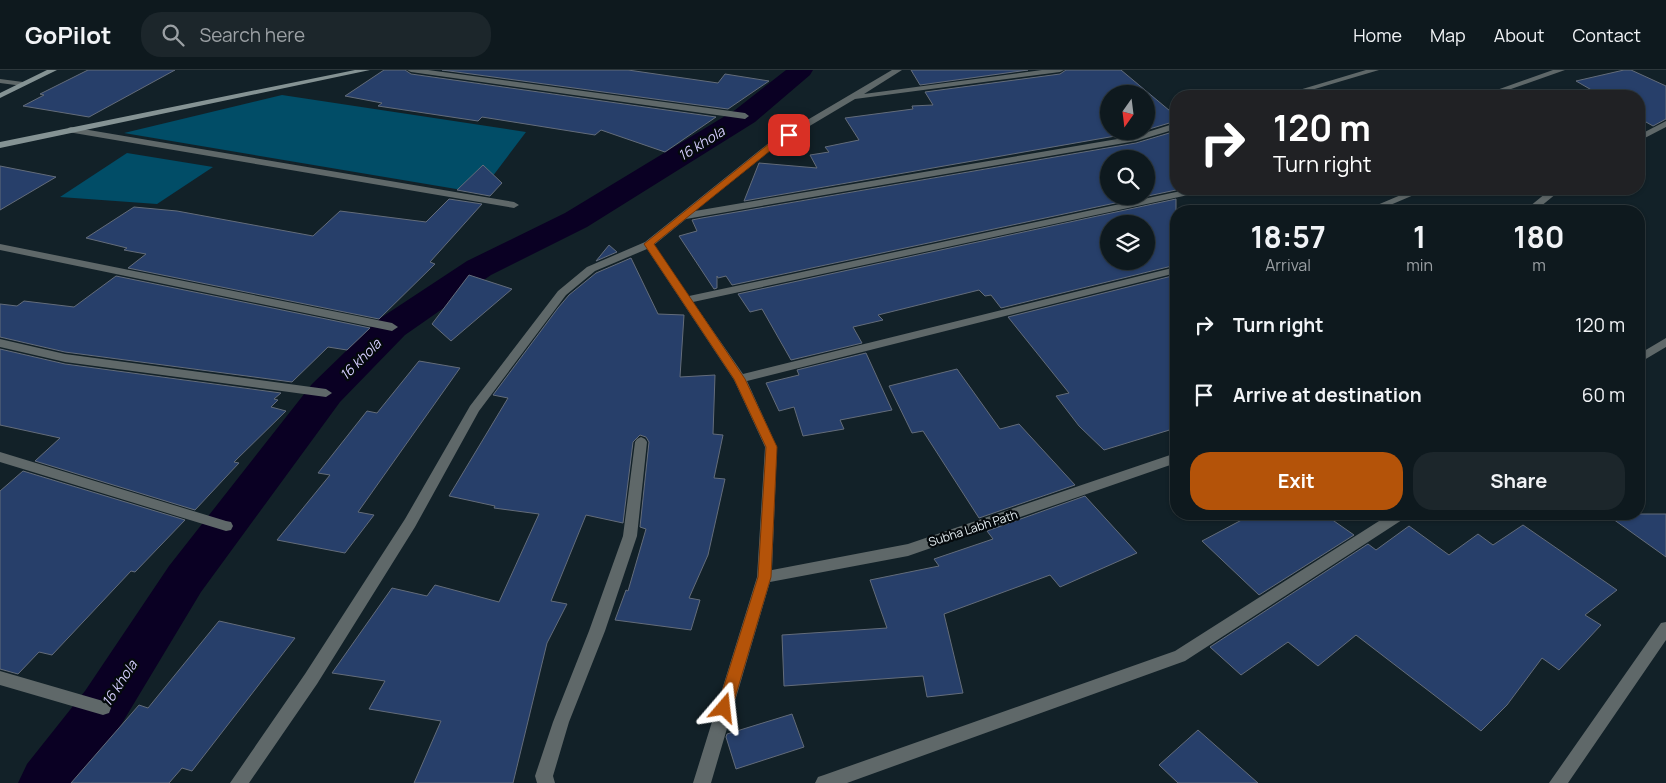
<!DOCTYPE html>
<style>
:root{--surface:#0e191e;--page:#1c262b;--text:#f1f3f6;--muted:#9ba0a4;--line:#2e383c;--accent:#b45309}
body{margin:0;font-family:Manrope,sans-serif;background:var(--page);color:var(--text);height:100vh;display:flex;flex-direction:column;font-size:19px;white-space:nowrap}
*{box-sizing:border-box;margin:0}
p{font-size:16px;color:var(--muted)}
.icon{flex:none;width:28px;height:28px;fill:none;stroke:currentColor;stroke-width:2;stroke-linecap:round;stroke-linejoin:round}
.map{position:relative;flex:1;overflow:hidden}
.details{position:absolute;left:1170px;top:135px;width:475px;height:315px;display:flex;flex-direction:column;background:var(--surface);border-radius:20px;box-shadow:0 1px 4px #0004,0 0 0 1px var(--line)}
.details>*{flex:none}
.top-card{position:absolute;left:1170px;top:20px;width:475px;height:105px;border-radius:20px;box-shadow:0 1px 4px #0004,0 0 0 1px var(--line);background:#202124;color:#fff;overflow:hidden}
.needle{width:32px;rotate:194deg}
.buttons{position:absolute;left:1100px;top:15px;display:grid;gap:10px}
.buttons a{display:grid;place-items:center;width:55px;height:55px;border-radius:50%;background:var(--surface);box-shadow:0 1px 4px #0004,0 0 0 1px var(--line);font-size:25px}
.pin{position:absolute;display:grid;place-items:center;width:42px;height:42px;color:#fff;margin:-21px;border-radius:10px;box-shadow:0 2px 8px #0006}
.me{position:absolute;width:55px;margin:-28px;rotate:17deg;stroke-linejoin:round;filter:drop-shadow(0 0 4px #0008)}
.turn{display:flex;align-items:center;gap:18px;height:105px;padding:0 20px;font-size:22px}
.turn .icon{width:65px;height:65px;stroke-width:2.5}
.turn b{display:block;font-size:35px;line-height:42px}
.eta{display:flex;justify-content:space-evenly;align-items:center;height:85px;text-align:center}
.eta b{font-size:30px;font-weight:700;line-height:35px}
.cta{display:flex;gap:10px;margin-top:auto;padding:10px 20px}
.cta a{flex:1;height:58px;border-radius:20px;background:var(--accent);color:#fff;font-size:20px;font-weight:700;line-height:58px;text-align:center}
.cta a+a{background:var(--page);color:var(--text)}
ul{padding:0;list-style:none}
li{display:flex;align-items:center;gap:15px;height:70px;padding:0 20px}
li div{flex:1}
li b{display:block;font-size:19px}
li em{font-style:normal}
header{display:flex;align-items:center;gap:30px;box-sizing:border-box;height:70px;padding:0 25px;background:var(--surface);border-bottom:1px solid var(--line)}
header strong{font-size:24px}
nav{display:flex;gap:28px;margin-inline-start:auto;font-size:18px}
.search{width:350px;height:45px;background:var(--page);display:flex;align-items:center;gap:12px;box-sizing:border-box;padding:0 18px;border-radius:20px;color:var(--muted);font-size:19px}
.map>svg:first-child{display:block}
.green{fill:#014d67}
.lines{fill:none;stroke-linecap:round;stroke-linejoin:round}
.canal{fill:#0a0023;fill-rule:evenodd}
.building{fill:#273f6a;stroke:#636c7a;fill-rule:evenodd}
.street{fill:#5f6869;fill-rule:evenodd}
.secondary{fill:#859394;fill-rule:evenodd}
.route{fill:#b45309;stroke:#753606}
.labels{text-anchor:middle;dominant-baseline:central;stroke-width:4.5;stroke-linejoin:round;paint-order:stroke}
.street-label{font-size:12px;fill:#e7f1f6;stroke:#04090c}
.water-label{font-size:14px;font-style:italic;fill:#d4cdfd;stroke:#04090c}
</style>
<header>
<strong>GoPilot</strong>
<div class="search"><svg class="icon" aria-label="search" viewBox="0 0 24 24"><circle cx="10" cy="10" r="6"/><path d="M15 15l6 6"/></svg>Search here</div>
<nav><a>Home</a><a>Map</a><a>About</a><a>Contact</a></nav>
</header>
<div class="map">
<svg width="1666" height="713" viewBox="0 0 1666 713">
<rect width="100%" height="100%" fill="#122128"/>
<!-- green -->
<path class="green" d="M282 25 526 62 480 123 124 63Z
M127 83 213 97 157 134 60 127Z"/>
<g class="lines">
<!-- canal -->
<path class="canal" d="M786 0H813L810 5 755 52 587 157 491 205 405 265 340 332 201 522 121 655 79 713H18L27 694 85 621 169 496 312 314 379 249 467 191 565 143 735 40Z"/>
</g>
<!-- building -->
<path class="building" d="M88 0H175L89 47 23 36 44 25 40 24Z
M384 0H405L411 4 716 47 665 82 601 60 595 65 482 47 478 51 378 36 382 33 345 26Z
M442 0H628L718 13 725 4 769 11 728 39Z
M911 0H1028L920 15Z
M1066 0H1121L1176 46V51L1146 60V24H1109V61H1144L744 131 759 93 817 98 810 85 829 82 825 77 859 70 845 48 913 39 912 36 933 35 925 22 1060 4Z
M1624 0H1631L1666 16V49L1653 56 1639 48V26H1602L1576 11Z
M1176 61V120L732 215 726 206 718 208 717 206V218L714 219 679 166 697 161 692 150 702 148 1136 73ZM1109 89H1146V126H1109Z
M483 95 502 113 490 126 457 120Z
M0 96 56 107 0 140Z
M449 129 482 134 430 192 435 194 379 249 128 198 146 184 124 180 127 178 86 168 134 137 177 141 313 166 340 141 426 152Z
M1176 129V195L1001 238 991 225 985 226 979 220 878 245 883 250 853 257 862 273 791 290 762 239 750 242 738 224ZM1109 154H1146V191H1109Z
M609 175 617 182 596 191Z
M631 188 658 244 684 245 680 307 715 305 713 364 723 365 714 408 725 409 708 485 689 528 700 530 691 560 615 550 626 520 628 521 646 459 640 457 649 372 646 367 640 365 633 372 623 453 586 445 551 531 567 534 547 573 513 713H414L441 651 369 639 385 611 332 603 392 518 427 526 435 515 499 532 539 444 494 438 495 436 449 426 508 328 493 325 558 238 569 225 596 203Z
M469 205 512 219 451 271 432 254Z
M1176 205V358L1104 380 1079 356 1056 326 1069 323 1008 247Z
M116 206 370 258 347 280 328 277 292 312 65 282 0 267V234L17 236 24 231 74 237Z
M0 279 65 294 281 323 274 329 278 330 271 337 286 341 234 392 239 393 195 440 35 391 60 368 0 355Z
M866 283 892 340 840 350 844 359 803 366 794 337 779 341 766 313 799 305 797 300Z
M419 291 460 298 358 442 374 445 345 483 277 470 330 405 318 403 367 341 377 343Z
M957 299 1000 359 1019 354 1075 415 979 448 923 361 912 363 889 316Z
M23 401 185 450 135 502 131 501 52 585 39 582 18 604 0 599V421Z
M1085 426 1137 483 1060 517 1050 505 944 544 963 623 927 627 923 606 784 616 782 565 887 558 870 510 939 496 934 489 993 469 987 461Z
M1253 444H1324L1354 465 1259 525 1202 471Z
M1606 444H1666V487Z
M1523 455 1617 520 1585 545 1601 555 1559 600 1542 588 1507 635 1481 661 1356 565 1318 596 1288 572 1241 605 1210 577 1368 474 1376 480 1409 456 1449 485 1478 464 1493 475Z
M219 551 295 568 192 701 182 698 169 713H71L139 635 148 638Z
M792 644 804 677 736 699 726 667 727 664Z
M1198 660 1258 713H1178L1159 695Z"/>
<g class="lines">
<!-- street -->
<path class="street" d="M407 0H428L745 43 749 46 745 49 411 2Z
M892 0H902L864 24 1042 0H1064L1060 2 855 29 776 76 695 141 1135 66 1176 53V59L1136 71 686 149 654 175 689 226 1190 119H1207L1202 122 693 232 743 304 1176 197V203L747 311 777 377 772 500 908 474 1176 383V393L908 486 770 512 711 713H693L757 507 765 377 734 310 647 179 595 201 566 225 479 341 415 457 317 614 249 713H230L305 604 405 449 470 336 558 221 587 197 645 172 770 72Z
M1366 0H1379L1291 26H1279Z
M1553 0H1565L1491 26H1480Z
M0 9 23 12 27 14 23 16 0 13Z
M1666 51V57L1639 71V65Z
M71 57 514 132 519 135 514 138 68 62V58Z
M1415 119H1428L1376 141H1363Z
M1551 119H1562L1535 141H1524Z
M0 174 392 253 398 257 392 261 0 180Z
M1666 268V277L1639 293V284Z
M0 269 65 284 326 319 332 323 326 327 65 292 0 277Z
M641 367 645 369 647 372 637 466 605 561 569 652 553 706 555 713H537L535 706 553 652 589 561 623 466 635 372 637 369Z
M0 382 226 451 231 452 233 456 231 460 226 461 0 392Z
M1390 444H1407L1405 448 1185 591 847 713H815L818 707 824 705 1175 581Z
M1666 552V570L1568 713H1549L1661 553Z
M0 601 103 631 109 633 111 638 109 643 103 645 0 615Z"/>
<!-- secondary -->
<path class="secondary" d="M47 0H57L0 28V23Z
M355 0H370L0 78V72Z"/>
</g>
<!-- route -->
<path class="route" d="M786 63 793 65 776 76 654 174 745 309 777 377 771 507 732 638 730 643 724 645 719 643 717 638 758 507 766 377 734 309 644 174 770 73Z"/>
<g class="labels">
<!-- street labels -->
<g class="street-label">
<text transform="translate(973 458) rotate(-18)">Subha Labh Path</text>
</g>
<!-- water labels -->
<g class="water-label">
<text transform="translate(701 73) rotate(-32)">16 khola</text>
<text transform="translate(360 289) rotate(-45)">16 khola</text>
<text transform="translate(119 613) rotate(-57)">16 khola</text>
</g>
</g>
</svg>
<div class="buttons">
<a><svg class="needle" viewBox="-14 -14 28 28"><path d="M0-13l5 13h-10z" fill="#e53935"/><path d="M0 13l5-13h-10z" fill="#9ba0a4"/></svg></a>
<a><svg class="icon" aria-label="search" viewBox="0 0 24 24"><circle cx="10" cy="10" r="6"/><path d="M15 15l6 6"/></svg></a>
<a><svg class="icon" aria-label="layers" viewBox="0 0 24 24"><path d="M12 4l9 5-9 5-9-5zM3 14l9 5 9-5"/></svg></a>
</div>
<div class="pin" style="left:789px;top:65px;background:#d93025"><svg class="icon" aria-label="arrive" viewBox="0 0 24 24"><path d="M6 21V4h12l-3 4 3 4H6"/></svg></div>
<svg class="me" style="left:724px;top:638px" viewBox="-20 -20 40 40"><path d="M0-17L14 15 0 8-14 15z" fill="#b45309" stroke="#fff" stroke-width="4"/></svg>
<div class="top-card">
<div class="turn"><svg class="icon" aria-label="right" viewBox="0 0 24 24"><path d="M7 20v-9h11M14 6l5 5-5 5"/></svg><div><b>120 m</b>Turn right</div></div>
</div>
<section class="details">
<div class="eta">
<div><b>18:57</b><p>Arrival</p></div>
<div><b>1</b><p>min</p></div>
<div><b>180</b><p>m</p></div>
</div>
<ul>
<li><svg class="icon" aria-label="right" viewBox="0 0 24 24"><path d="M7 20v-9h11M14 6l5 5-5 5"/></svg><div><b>Turn right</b></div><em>120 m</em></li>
<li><svg class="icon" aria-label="arrive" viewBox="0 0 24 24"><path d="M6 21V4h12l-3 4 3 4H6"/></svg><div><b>Arrive at destination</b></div><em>60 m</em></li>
</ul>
<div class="cta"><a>Exit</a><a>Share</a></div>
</section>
</div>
